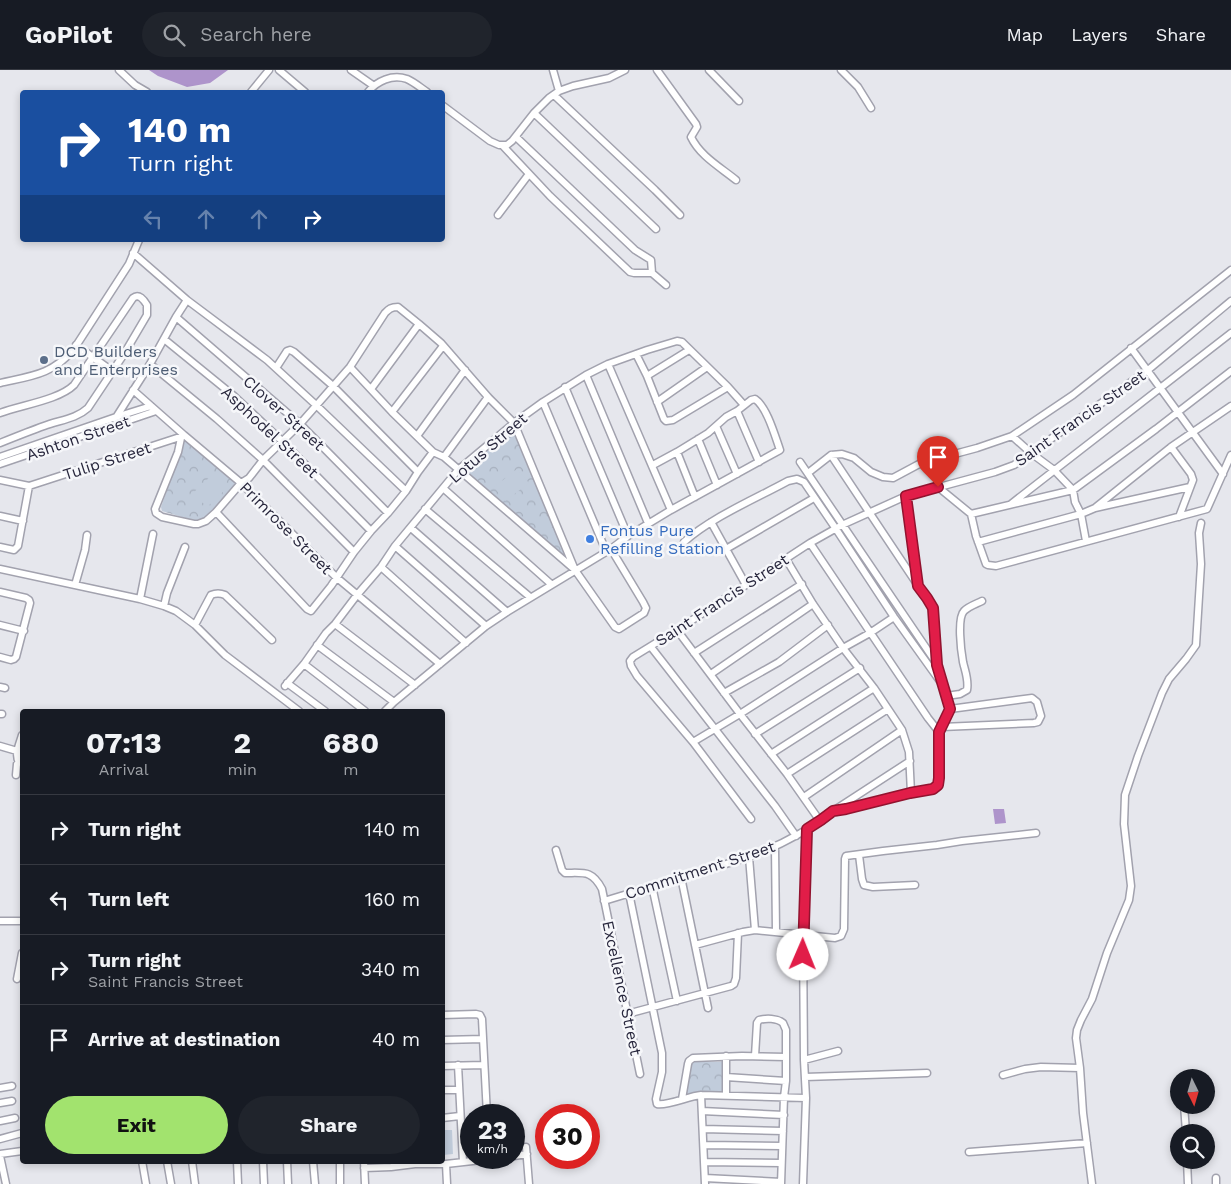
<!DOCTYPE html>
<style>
:root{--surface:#171b24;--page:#20242c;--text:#f1f3f6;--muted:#9ea1a6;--line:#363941;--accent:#a2e36e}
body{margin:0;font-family:"Work Sans",sans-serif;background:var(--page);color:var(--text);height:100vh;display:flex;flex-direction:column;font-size:19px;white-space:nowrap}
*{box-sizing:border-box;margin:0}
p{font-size:16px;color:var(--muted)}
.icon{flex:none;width:28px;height:28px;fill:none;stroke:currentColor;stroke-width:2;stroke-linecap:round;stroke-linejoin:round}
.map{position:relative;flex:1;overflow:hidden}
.sheet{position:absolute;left:20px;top:639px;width:425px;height:455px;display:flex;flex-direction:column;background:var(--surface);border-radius:5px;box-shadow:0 2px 8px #0003}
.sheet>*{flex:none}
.guide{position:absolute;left:20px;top:20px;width:425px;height:152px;border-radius:5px;box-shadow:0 2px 8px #0003;background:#1a4fa0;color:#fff;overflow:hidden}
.needle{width:32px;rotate:175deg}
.fabs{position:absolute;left:1170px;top:999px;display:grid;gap:10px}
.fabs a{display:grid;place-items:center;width:45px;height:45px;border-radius:50%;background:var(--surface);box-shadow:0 2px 8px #0003;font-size:25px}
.speed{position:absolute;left:460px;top:1034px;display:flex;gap:10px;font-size:25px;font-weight:700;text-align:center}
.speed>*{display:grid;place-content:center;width:65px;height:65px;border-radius:50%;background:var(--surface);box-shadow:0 2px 8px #0003;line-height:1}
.speed small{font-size:12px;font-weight:400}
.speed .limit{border:8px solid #d22;background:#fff;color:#111}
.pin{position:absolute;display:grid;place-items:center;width:42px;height:42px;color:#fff;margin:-51px -21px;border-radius:50% 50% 50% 0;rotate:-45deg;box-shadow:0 0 5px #0007}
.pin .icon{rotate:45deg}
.me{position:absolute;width:55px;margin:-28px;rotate:1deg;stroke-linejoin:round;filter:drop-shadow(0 0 4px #0008)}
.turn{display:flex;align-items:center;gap:18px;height:105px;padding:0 25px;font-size:22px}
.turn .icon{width:65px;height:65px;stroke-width:2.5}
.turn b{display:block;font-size:35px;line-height:42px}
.lanes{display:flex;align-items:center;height:48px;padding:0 25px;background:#0003;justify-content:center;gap:25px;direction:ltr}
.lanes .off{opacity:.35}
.eta{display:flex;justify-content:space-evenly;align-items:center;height:85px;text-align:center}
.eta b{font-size:30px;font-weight:700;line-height:35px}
.primary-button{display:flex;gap:10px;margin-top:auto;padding:10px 25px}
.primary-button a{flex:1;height:58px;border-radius:30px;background:var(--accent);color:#111;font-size:20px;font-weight:700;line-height:58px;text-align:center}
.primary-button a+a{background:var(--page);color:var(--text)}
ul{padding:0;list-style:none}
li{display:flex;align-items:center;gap:15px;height:70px;padding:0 25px;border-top:1px solid var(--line)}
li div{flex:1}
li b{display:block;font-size:19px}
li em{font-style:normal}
header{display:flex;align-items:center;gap:30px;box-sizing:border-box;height:70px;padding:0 25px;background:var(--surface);border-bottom:1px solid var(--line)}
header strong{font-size:24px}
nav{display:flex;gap:28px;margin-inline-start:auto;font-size:18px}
.search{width:350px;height:45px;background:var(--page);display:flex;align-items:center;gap:12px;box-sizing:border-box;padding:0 18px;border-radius:28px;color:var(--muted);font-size:19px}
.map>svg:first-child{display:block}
.forest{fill:url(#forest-crowns)}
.pitch{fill:#c1ccdb}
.water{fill:#ae94cb}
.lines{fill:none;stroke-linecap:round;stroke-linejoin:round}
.minor-casing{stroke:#a2a2ae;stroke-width:9}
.minor{stroke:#fff;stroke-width:6}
.route-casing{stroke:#92132f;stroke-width:12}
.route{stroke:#e11d48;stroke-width:9}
.service-dot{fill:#5c6f8a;stroke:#f6f7fa;stroke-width:2}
.shop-dot{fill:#3f7fe0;stroke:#f6f7fa;stroke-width:2}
.labels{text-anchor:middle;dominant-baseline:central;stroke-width:5;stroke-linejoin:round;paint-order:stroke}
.service-label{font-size:16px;fill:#4e5e75;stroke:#f6f7fa;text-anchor:start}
.street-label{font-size:16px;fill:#28273d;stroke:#f6f7fa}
.shop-label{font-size:16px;fill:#366cbe;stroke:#f6f7fa;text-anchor:start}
</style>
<header>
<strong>GoPilot</strong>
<div class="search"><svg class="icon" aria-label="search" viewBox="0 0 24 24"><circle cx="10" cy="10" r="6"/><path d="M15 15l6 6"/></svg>Search here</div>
<nav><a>Map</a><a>Layers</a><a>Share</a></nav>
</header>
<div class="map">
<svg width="1231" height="1114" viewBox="0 0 1231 1114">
<defs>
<pattern id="forest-crowns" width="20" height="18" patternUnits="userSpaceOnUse" patternTransform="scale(1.25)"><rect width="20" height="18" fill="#c1ccdb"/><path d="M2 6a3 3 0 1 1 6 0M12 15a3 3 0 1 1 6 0" fill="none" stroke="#a6afbd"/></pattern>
</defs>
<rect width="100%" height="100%" fill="#e6e7ed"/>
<!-- forest -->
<path class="forest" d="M513 358 568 489 461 399Z
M185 368 239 414 211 447 199 452 162 441 161 437 180 384 182 370Z
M690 991 724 992 722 1023H686Z"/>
<!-- pitch -->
<path class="pitch" d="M517 399 529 413 505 431 494 417Z
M212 405 226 419 207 437 193 423Z
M442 1060H452L453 1084 443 1085Z"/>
<!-- water -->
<path class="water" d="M149 0H228L210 13 187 17 158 6Z
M993 739H1004L1006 753 995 754Z"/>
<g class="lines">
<!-- minor casing -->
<g class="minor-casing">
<path id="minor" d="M119 0 135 15 147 22
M279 0 305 22
M351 0 374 16
M553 0 559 21
M657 0 696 54 697 57 691 67C700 86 720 97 736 110
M709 0 739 31
M841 0 858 17 871 38
M251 22 269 0
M368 22C377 11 392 4 407 9 414 12 421 18 427 22
M554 25 655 120 680 145
M442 35 490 71 499 75H507L512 71 534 43 549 28 559 21 573 16 609 8 625 0
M534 43 656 159
M516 67 635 180 651 190 652 203 666 215
M503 76 550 126 630 202 634 203H652
M498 145 529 104
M133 183 187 230 267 290 316 335 406 421
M176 247 300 354 388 443
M164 269 234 326 282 371 371 461
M76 275 112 301
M1131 278 1223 404
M636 284 647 306 664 349 666 351 673 350 728 317
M150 294 217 349 263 390 354 482
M608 294 671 440
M350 297 392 342 433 382 444 387 574 499
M276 298 287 281 290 280 294 282 333 316 418 402
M586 305 648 453
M647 306 689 280
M0 313C31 306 52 305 74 279L129 194 139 170
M565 317 628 466
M371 319 419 254
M133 320 184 365 241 413 336 507 440 594
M543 332 606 481
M657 332 707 297
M737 341 759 392
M392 342 443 276
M0 343C21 335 59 330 74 315L133 228C139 223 144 230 147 235V245L124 284 88 338C76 349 60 350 44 356 30 361 15 367 0 373
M115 349 150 294 176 247 187 230
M716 356 737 404
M417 366 465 300
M1012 366 1031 383 1054 400 1073 420 1075 432 1081 444 1086 471
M181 368 178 382 155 439 156 443 162 447 194 454H198L206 451 216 442 241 413 249 408 263 390 300 354 350 297 385 243C389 239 391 237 398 237L419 254 441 273 488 327 514 353 575 500 615 557 619 559 644 543 646 538 643 532 611 479
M698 369 717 415
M1171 377 1191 404 1193 410 1179 447
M677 382 695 427
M831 385 933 538 937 595 941 610
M0 387 116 347 151 336
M444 387 488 327
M800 392 937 594
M0 394 156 341
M808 403 831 385 842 384 854 388 871 402 883 407 893 408 921 393 977 378 1012 366 1073 325 1231 200
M0 410 29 416 183 366
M938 417 971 444 1073 420 1156 359 1231 301
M443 418 551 514
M906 426 917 514
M1011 434 1231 263
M1096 437 1171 377 1231 336
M425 439 530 527
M216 442 307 539 311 541 331 516 354 482 371 461 388 443 406 421 418 402 433 382
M971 444 976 466 986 494 988 495 996 496 1207 439 1231 385
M0 446 23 451
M711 452 746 515
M411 458 507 542
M684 472C712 447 755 429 788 411L797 409 804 412 836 459 894 547 942 614 950 639 942 657
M978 472 1081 444 1095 438 1190 417
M810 473 928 648 939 662V708L937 715C929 721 917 721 907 724 883 730 858 738 833 741
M395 476 486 556
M0 477 14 480 18 476 29 416
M726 479 814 428
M786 489 813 534 843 578 874 618 902 660 909 682 911 723
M381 497 466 573
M0 499 140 529 164 536 176 541 195 555 225 585 299 641
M75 515 85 480 87 465
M0 522 26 528 29 530 30 533 16 587 14 589 11 590 0 587
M140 529 153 464
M164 536 167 523 185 477
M335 554 415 615
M0 555 24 561
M195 555 211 525C216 523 220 523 225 525L272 570
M677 560 740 644 787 704 820 751
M317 575 394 632
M651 577 775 736 796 766
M694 583 802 514
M304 594 365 641
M711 604 813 534
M287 613 325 641
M285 616 304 594 326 563 335 554 357 525 381 497 395 476 458 400 514 353 543 332 586 305 608 294 647 280 677 271 682 272 728 317 744 335
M0 617 5 618
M724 623 779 592 828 555
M946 626 960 624 967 620C969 610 965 601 963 592 961 581 957 548 964 541 969 536 976 534 982 531
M385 641 394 632 486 556 507 542 611 479 628 466 671 440 780 380C775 366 767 337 755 329L751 330 737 341 726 347 708 363 677 382 653 395
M0 644H2
M941 658 942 657 1034 653 1038 652 1041 646 1037 632 1032 628 950 639
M755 664 860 598
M22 665C20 673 14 684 19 692L22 693
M693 672 740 644 843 578 870 563 894 547
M0 676 17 681
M771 684 874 618
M787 704 888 639
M16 705 17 694 19 692
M804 727 902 660
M751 749 693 672 637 606 631 596 630 591 633 587 677 560 810 473 842 455 906 426 995 402 1014 395 1148 300 1231 231
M775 777 776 862
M556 780 562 800 565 803C584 803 592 800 602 819L640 1004
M859 785 862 809 864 815 873 817 915 815
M749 787 755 860
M681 807 708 938
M652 816 677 931
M629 823 662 983V1002L656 1029 657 1034C668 1036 689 1026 701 1025L806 1028
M604 831 749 787C779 776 808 761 833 741L910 691
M0 851H22
M695 875 743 862 755 860 835 868 841 866 844 859 845 789 846 786 883 781 937 775 962 771 1036 763
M17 909 22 883
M627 944 731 916 734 914 736 908 738 863
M442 945 476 944 480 945 482 949 487 1045
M442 970 483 969
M726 986V1025
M755 986 757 953 759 950C766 948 777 948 783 953L786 960V1011L784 1027 781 1114
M804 990 838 981
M458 995 463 1092
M442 996 484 995
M1003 1005 1025 999 1041 997 1080 998
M726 1007 786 1011
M805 1007 927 1003
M0 1018 12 1016
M442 1020H458
M701 1025 705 1114
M682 1029 688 994 689 991 693 988 742 986 786 987
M0 1033 12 1031
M1184 1035 1186 1062
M702 1041 784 1045
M442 1048 460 1046
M0 1051 15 1048
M703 1059 783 1061
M0 1069 22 1063
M704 1075 782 1076
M526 1077 529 1114
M969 1082 1087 1073
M0 1084 22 1081
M0 1086 6 1114
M514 1086 527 1084
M1187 1090 1188 1114
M142 1091 146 1114
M167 1091 171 1114
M192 1091 195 1114
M237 1091 238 1114
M263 1091 264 1114
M287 1091 288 1114
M313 1091 315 1114
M364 1091 365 1114
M704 1092 781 1093
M446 1094 447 1114
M364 1098 391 1097 415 1094H446L499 1088
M705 1108 781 1112
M1216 1108V1114
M340 1114V1091
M803 1114 806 1028 804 990 803 865 807 759
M1092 1114 1083 1043 1080 998 1076 968 1077 960 1081 950 1092 929 1107 883 1129 830 1131 816 1124 754 1125 725 1138 686 1162 623 1169 609 1186 589 1196 575 1201 494 1199 463 1201 453"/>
</g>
<!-- minor -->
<use href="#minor" class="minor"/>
</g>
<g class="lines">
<!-- route casing -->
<g class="route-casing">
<path id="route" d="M803 885 807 759 821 750 833 741 846 739 910 723 933 719 938 715 939 708V662L950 639 937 595 933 538 927 528 918 516 906 426 938 417"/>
</g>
<!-- route -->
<use href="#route" class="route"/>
</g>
<!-- markers -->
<circle class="service-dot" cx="44" cy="290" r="5"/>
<circle class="shop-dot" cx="590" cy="469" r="5"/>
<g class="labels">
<!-- service labels -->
<g class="service-label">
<text x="54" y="281">DCD Builders<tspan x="54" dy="18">and Enterprises</tspan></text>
</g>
<!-- street labels -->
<g class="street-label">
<text transform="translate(284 343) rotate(42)">Clover Street</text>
<text transform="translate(1080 348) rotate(-35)">Saint Francis Street</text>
<text transform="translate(270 362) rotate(43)">Asphodel Street</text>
<text transform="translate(78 368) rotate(-19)">Ashton Street</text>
<text transform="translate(488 378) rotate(-41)">Lotus Street</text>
<text transform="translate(107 391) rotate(-18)">Tulip Street</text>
<text transform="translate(286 458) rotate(45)">Primrose Street</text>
<text transform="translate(722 530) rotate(-33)">Saint Francis Street</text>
<text transform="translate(700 800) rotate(-18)">Commitment Street</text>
<text transform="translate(622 918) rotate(78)">Excellence Street</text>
</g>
<!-- shop labels -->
<g class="shop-label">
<text x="600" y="460">Fontus Pure<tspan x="600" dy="18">Refilling Station</tspan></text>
</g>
</g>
</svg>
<div class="fabs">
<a><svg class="needle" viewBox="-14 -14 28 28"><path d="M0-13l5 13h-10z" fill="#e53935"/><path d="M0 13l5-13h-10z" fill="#9ea1a6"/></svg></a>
<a><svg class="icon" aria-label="search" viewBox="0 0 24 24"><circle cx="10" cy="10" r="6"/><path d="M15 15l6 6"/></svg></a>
</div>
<div class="speed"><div>23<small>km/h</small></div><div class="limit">30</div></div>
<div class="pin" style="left:938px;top:417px;background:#d93025"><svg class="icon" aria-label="arrive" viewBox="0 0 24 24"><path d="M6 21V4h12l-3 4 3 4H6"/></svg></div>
<svg class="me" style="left:803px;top:885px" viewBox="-20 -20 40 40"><circle r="19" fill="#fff"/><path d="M0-13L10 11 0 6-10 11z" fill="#e11d48"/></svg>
<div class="guide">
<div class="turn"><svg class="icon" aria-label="right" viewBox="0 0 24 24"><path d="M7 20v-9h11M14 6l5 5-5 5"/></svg><div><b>140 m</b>Turn right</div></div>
<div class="lanes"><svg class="icon off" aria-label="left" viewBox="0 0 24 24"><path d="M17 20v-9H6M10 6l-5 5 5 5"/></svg><svg class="icon off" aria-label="ahead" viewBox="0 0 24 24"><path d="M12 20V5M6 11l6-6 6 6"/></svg><svg class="icon off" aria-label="ahead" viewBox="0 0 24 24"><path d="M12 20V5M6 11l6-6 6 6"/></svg><svg class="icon" aria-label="right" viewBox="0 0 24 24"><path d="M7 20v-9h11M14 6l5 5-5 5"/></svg></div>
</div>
<section class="sheet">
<div class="eta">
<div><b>07:13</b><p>Arrival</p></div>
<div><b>2</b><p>min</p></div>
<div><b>680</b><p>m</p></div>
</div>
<ul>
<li><svg class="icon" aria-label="right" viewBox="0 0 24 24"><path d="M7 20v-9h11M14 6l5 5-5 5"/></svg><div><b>Turn right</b></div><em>140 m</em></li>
<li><svg class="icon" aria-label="left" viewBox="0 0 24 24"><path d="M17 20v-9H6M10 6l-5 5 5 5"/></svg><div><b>Turn left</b></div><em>160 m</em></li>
<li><svg class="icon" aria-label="right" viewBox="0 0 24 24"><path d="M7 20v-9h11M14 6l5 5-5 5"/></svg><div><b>Turn right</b><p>Saint Francis Street</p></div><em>340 m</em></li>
<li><svg class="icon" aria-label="arrive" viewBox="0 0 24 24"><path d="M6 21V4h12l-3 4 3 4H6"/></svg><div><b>Arrive at destination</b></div><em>40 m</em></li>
</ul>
<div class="primary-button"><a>Exit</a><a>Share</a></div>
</section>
</div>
